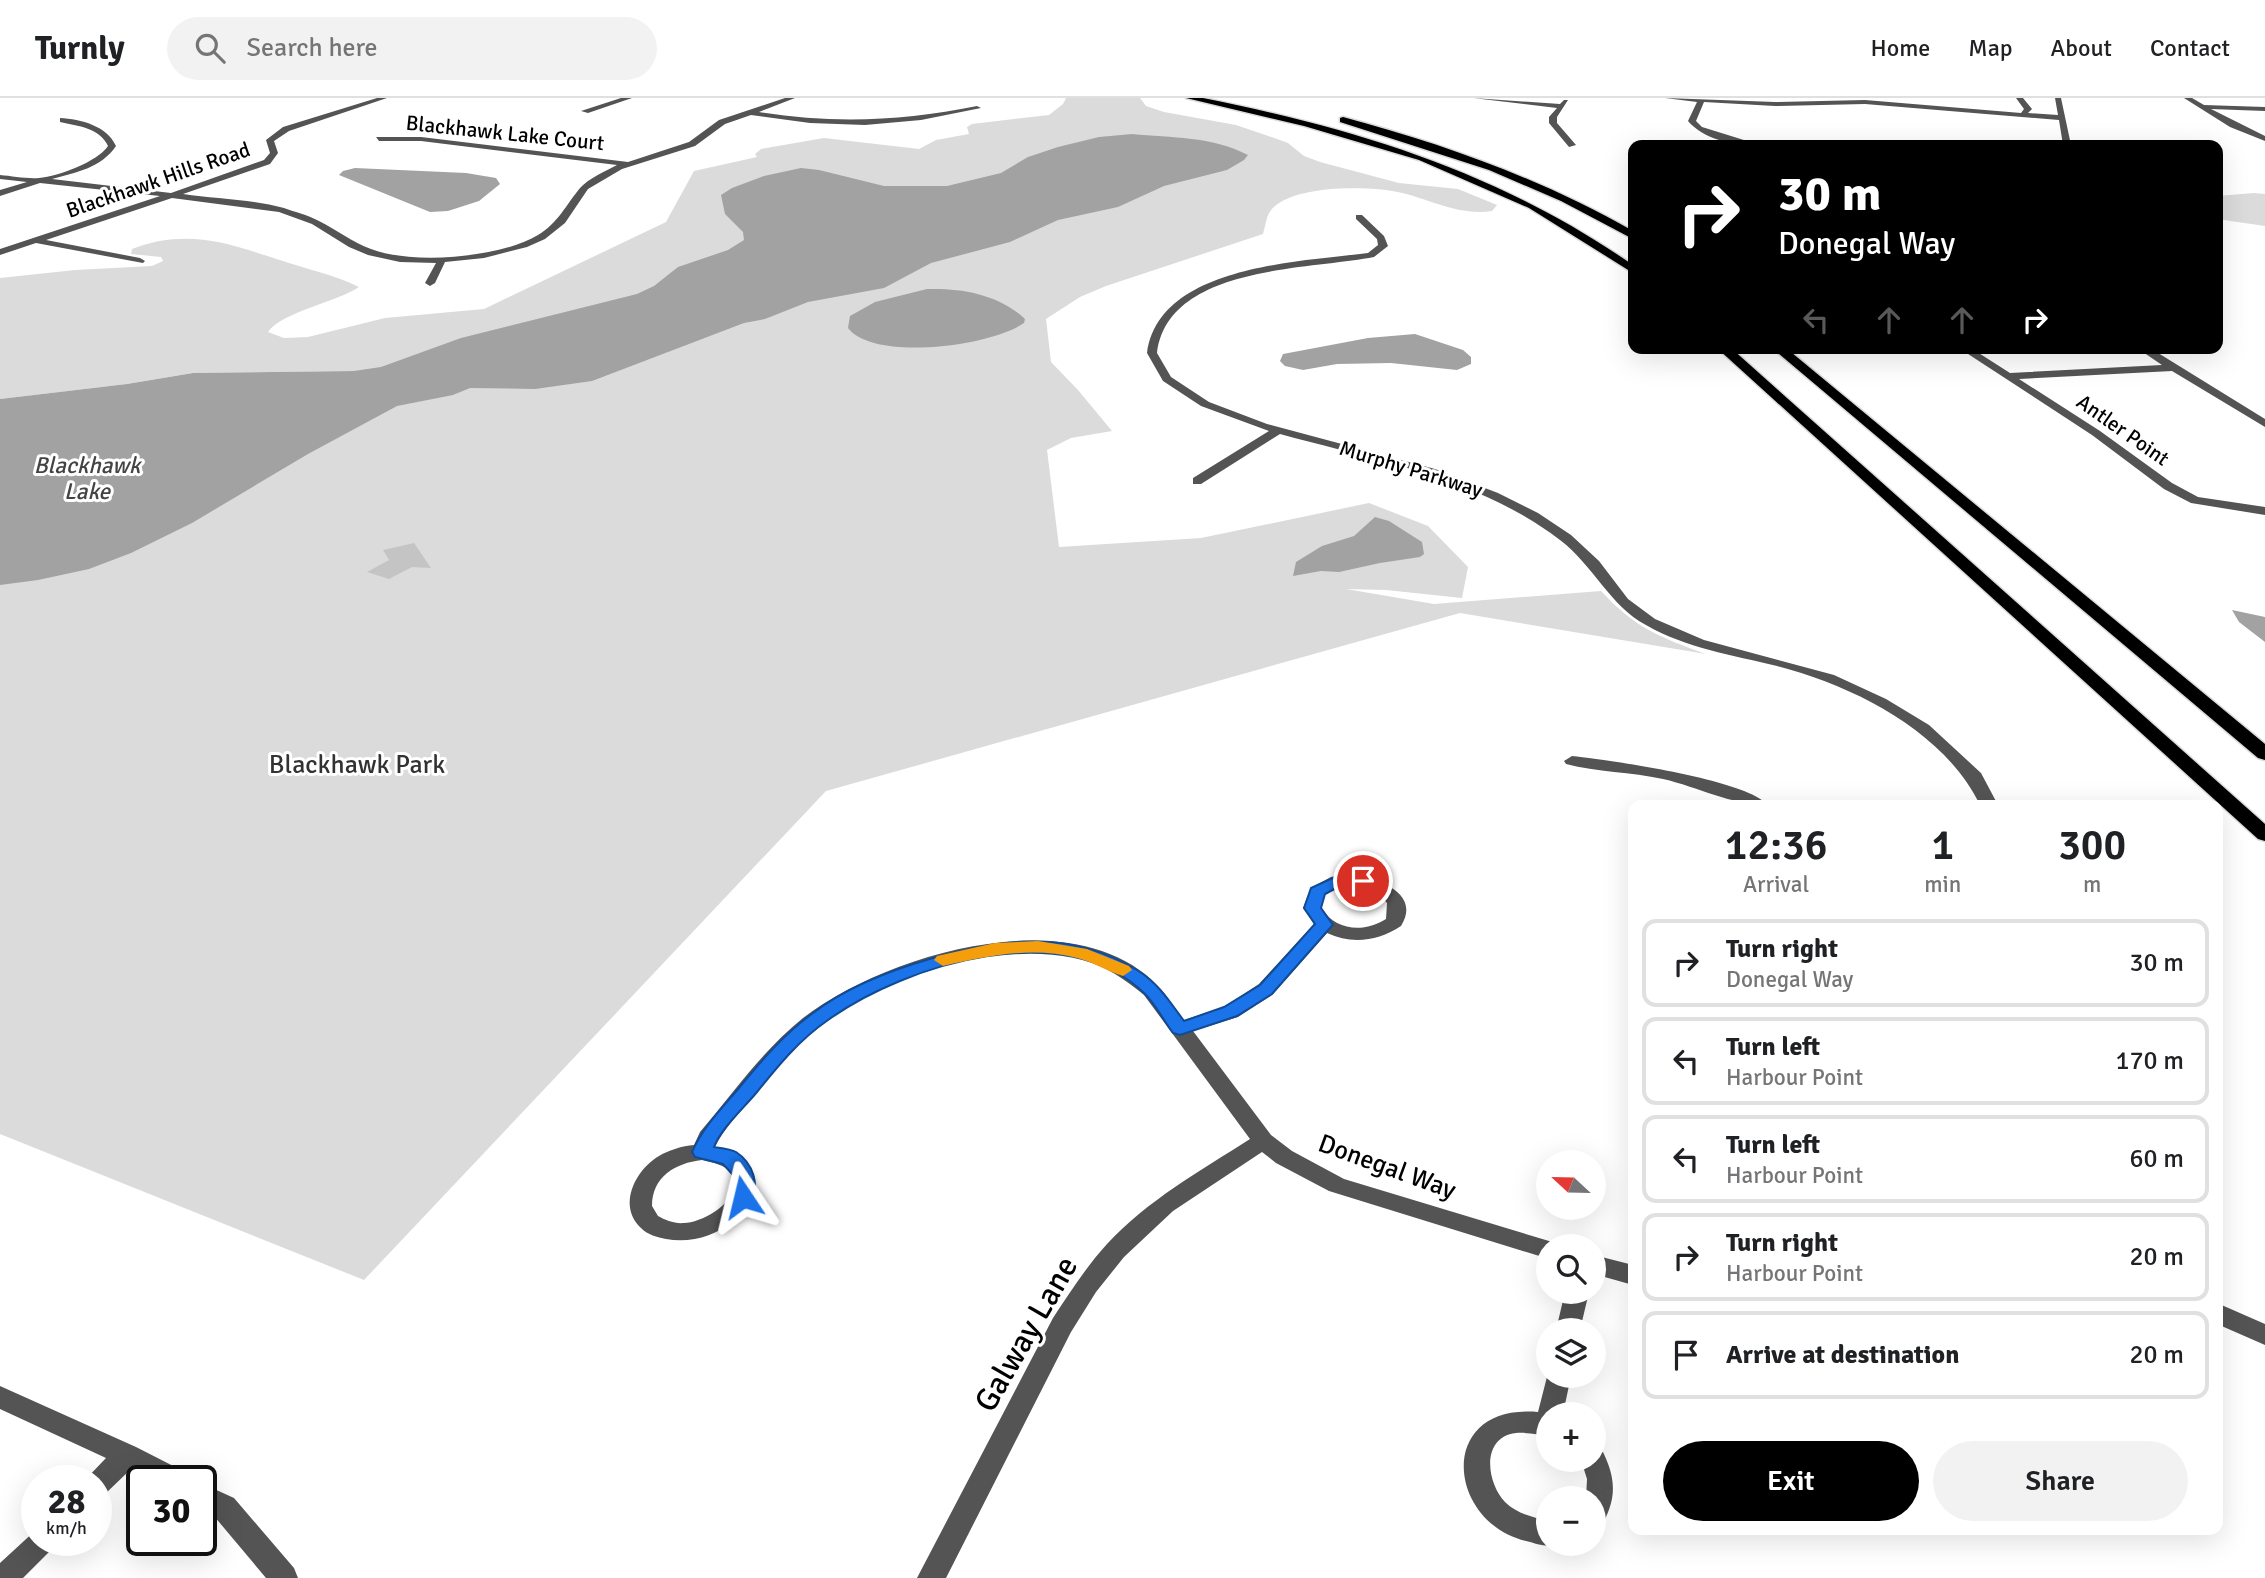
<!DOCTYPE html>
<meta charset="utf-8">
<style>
:root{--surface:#fff;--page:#f2f2f2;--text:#202124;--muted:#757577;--line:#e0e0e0;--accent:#000}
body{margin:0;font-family:Signika,sans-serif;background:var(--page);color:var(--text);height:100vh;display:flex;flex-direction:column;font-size:26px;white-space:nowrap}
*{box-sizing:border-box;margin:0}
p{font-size:23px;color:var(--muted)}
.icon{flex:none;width:38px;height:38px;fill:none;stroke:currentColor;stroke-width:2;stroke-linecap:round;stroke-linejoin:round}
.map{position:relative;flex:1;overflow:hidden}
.drawer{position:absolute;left:1628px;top:702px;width:595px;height:735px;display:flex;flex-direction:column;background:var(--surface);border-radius:14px;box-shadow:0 7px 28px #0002}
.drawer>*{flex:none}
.guide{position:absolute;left:1628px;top:42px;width:595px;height:214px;border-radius:14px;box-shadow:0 7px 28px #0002;background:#000;color:#fff;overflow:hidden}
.needle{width:46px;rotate:292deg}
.fabs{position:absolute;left:1536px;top:1052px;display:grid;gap:14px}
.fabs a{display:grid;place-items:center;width:70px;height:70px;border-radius:50%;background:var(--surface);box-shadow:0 7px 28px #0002;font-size:35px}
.speed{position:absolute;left:21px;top:1367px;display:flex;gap:14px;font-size:35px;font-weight:700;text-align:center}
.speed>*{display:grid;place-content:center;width:91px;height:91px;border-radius:50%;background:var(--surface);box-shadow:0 7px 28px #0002;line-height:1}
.speed small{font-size:18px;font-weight:400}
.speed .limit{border:4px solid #111;border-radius:10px;background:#fff;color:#111}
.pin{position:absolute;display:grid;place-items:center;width:60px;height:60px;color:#fff;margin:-30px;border:4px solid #fff;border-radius:50%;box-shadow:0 2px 7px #0007}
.me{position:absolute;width:77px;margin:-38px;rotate:350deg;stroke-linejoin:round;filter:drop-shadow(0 0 5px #0008)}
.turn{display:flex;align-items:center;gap:24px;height:147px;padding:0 35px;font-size:32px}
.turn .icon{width:91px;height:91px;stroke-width:2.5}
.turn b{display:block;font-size:49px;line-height:60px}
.lanes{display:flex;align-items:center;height:66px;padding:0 35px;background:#0003;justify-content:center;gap:35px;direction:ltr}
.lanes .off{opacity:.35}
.eta{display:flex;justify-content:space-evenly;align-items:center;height:119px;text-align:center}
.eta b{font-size:42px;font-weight:600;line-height:49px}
.button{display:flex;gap:14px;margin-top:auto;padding:14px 35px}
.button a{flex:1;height:80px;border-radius:42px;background:var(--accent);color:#fff;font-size:28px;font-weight:600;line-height:80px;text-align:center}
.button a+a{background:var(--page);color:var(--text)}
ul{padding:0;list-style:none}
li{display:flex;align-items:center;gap:21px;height:88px;margin:0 14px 10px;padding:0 21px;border:4px solid var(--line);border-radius:14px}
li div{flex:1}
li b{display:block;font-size:26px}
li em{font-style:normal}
header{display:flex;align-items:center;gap:42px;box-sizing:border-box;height:98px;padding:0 35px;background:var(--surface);border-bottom:2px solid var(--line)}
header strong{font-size:33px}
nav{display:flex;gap:38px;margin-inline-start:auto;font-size:24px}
.search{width:490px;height:63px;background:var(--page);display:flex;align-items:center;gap:18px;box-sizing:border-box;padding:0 24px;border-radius:38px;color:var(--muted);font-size:26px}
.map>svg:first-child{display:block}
.green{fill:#dbdbdb}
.water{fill:#a2a2a2}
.building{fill:#c4c4c4}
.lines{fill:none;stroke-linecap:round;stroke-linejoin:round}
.highway-casing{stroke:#dbdbdb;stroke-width:3}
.minor{fill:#545454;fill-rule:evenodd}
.highway{fill:#000;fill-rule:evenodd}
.route{fill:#1a73e8;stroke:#114b97;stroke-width:2}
.slow{fill:#f59e0b}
.labels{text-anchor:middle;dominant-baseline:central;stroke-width:6;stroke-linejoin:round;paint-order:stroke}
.far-street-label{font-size:21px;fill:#000;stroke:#fff}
.far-water-label{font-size:23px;font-style:italic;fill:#434343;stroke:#fff}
.park-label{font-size:26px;fill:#323232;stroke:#fff}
.street-label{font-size:26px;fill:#000;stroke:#fff}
.near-street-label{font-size:32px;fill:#000;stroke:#fff}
</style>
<header>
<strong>Turnly</strong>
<div class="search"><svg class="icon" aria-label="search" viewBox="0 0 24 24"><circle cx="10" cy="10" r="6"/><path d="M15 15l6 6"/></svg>Search here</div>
<nav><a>Home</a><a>Map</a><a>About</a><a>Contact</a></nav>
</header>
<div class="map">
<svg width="2265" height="1480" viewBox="0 0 2265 1480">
<rect width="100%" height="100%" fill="#fff"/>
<!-- green -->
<path class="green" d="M1066 0H1140L1146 8 1164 14 1236 27 1277 41 1288 45 1304 58 1320 64 1399 85 1458 91 1497 107 1492 113C1458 118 1430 101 1398 94 1368 88 1287 86 1269 115 1266 121 1265 129 1263 136L1106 188 1080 199 1046 221 1051 264 1078 292 1112 333 1071 340 1047 352 1059 449 1201 440 1369 405 1428 428 1468 469 1462 500 1386 492 1346 491 1434 506 1601 493C1635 530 1659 539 1706 556L1460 515 826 693 364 1182 0 1036V442L351 273 193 275 127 286 0 301V180L75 172 152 168 163 163 161 159 131 156 132 151C190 129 233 147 289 165 314 173 334 177 359 189 334 205 282 214 268 234L284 240 308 239 385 220 484 211 666 124 694 73 757 59 755 56 761 51 824 40 919 51 936 42 969 36 967 29 972 26 1049 17 1063 6Z
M2254 95 2265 96V128L2217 121V98Z"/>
<!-- water -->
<path class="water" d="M1132 36C1172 40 1211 38 1248 57L1244 62 1227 72 1164 88 1118 109 1058 122 1010 144 931 165 884 190 808 204 765 221 744 225 592 283 535 291 470 290 453 297 397 308 308 356 192 425 131 455 89 471 38 482 0 487V301L127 286 193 275 354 273 381 269 461 240 637 196 654 188 678 169 728 152 744 142 743 134 725 116 721 97 732 90 764 78 801 70 819 72 884 88H947L1001 75 1028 59 1058 49 1099 39Z
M355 70 466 75 496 80 500 86 479 103 448 113 430 114 339 77 343 73Z
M927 191C962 190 998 196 1025 221L1024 225C991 248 874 264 848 230L850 218 875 204Z
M1415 236 1463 252 1471 259V266L1457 272 1391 265 1337 266 1303 272 1285 268 1280 263 1283 256 1368 240Z
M1375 419 1389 423 1422 444 1424 456 1420 459 1380 465 1339 474 1321 473 1293 478 1296 464 1322 448 1354 438Z
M2232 512 2265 519V544L2239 524Z"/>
<!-- building -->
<path class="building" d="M414 445 431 470 412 469 389 481 367 474 389 462 383 452Z"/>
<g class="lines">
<!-- highway casing -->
<g class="highway-casing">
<path id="highway" d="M1186 0H1203C1361 32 1498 74 1633 167V175L1529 110 1419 62 1304 28Z
M1343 19C1444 46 1542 81 1633 133V141L1561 103 1489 72 1340 24V20Z
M1717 250H1731L2265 726V743L2258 741Z
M1772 250H1786L2265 646V662L2258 660Z"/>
</g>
<!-- minor -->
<path class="minor" d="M377 0H387L289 33 274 43 278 55 270 66 183 96C215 101 252 101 284 110 295 114 308 117 319 123 337 132 352 144 371 151 412 167 500 160 538 137 558 125 566 107 580 90 589 80 606 73 617 67L421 43H379L376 39H421L628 64 689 44 719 22 785 0H795L759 14C833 26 904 23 977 8L981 10 921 22 865 27 810 25 751 17 725 26 695 48 622 71 588 91 565 125 545 141 527 149 484 160 445 164 435 185 430 188 425 185 436 165 400 164 368 157 349 149 312 126 279 114 172 100 46 142 140 160 145 163 143 165 36 145 0 157V151L160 98 40 85 0 98V92L27 84 0 81V77C12 78 27 81 39 80 59 78 97 64 108 48 100 30 78 28 60 24V20C81 21 107 28 116 48 101 70 77 74 52 81L171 95 264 62 270 55 266 42 283 29Z
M621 0H632L588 15 581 13Z
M1473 0 1560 6 1564 2H1568L1557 19V25L1576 47 1569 49 1549 25V19L1557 10Z
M1665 0 1775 4 1865 2 2021 15 2024 11 2016 0H2023L2032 11 2028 15 2058 17 2055 0H2061L2071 47H2063L2059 22 1865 6 1775 8 1704 4 1696 23 1702 29 1760 47C1736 48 1704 42 1688 23L1697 4Z
M2184 0H2192L2204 7 2265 9V13L2211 11 2265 38V43L2230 29Z
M1356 117H1362L1384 138 1388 148 1374 159C1309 172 1168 167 1157 255L1171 279 1209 304 1267 326 1435 371 1498 395 1538 415 1571 437 1599 463 1628 501 1655 521 1704 542 1834 577 1886 601 1929 627 1981 675 1998 707H1980C1944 633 1854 588 1777 568 1732 557 1686 550 1646 527 1610 508 1593 467 1560 442 1481 381 1375 362 1280 336L1201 386H1193V380L1269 333 1201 308 1163 283 1147 255C1159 167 1300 164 1368 155L1378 147 1377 141 1356 121Z
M2137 250H2150L2265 321V329L2172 273 2019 281 2100 333 2172 385 2198 399 2265 409V417L2191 405 2164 391 2092 337 1965 254 1974 252 2010 275 2162 267Z
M1572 658C1609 662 1745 681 1768 707 1731 707 1698 689 1663 681 1631 674 1597 674 1566 666L1564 663Z
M1350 776C1376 780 1422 794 1401 828 1378 843 1352 847 1327 835L1273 896 1238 919 1193 933 1271 1037 1292 1053 1344 1081 1549 1143 1559 1148H1549V1161L1329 1093 1276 1065 1262 1054 1173 1113 1124 1159 1096 1194 1071 1234 946 1480H917L1053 1220C1070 1194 1087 1168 1107 1146 1148 1102 1200 1073 1250 1041L1144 897C1126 882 1107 869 1084 862 1000 835 887 878 819 929 794 948 773 973 753 998 741 1014 723 1031 715 1049 801 1070 733 1154 666 1141 657 1139 648 1137 641 1130 617 1108 635 1072 659 1058 669 1052 682 1048 694 1047L700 1034C733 995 763 952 803 920 886 856 1074 800 1158 888 1168 898 1175 911 1184 922L1224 909 1259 886 1314 826 1303 810 1311 790 1331 779ZM1341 788C1358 787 1376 791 1387 805L1386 821C1364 835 1336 833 1321 810L1325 797ZM702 1062C712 1065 726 1066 731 1076 745 1101 703 1125 684 1125 675 1126 665 1122 658 1118L652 1108C652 1079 675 1065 702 1062Z
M1594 1157 1633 1167V1187L1594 1176Z
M1565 1194H1589L1580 1232H1556Z
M2217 1205 2265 1226V1247L2217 1226Z
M1549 1271V1278H1571L1563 1316H1549V1337C1539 1337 1526 1334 1516 1335 1481 1339 1486 1384 1505 1404 1517 1416 1533 1419 1549 1423V1446H1558C1547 1450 1538 1446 1526 1443 1446 1424 1436 1305 1538 1314Z
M0 1288 136 1349 183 1373 187 1382H150L130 1372 105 1396 96 1399V1382H85L106 1360 0 1311Z
M1594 1350 1603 1354C1615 1379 1617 1398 1604 1423L1594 1427V1400H1586L1587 1381 1581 1362H1594Z
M201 1385 234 1400 294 1470 298 1480H266L214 1418 201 1411Z
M37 1431V1442H56L52 1451 23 1480H0V1465Z"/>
<!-- highway -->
<use href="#highway" class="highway"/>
</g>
<!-- route -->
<path class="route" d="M1337 778H1363L1371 783 1363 788H1340L1325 796 1321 810 1333 827 1330 830 1272 896 1237 918 1180 937 1173 935C1164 923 1156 907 1145 896 1066 817 906 866 828 922 799 942 778 968 757 994 743 1011 722 1029 714 1049 721 1050 731 1051 736 1054 753 1065 760 1087 751 1104L743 1107 736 1104 733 1099 734 1078 723 1066 695 1059 692 1054C703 1029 722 1010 739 990 762 962 784 936 813 915 848 888 891 872 933 860 1003 840 1071 832 1137 872 1158 885 1170 904 1184 923L1224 909 1260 887 1315 826 1304 810 1311 790Z"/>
<!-- slow -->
<path class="slow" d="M1038 843 1087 851 1129 868 1132 872 1123 878C1107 873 1093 864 1077 860 1032 848 988 858 943 868L934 862 937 858 995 845Z"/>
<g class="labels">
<!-- far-street labels -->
<g class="far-street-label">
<text transform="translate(505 35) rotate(6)">Blackhawk Lake Court</text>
<text transform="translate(158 82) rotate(-19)">Blackhawk Hills Road</text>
<text transform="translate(2123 332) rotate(35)">Antler Point</text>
<text transform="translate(1411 371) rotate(17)">Murphy Parkway</text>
</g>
<!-- far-water labels -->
<g class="far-water-label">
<text x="87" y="367">Blackhawk<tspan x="87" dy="26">Lake</tspan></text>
</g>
<!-- park labels -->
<g class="park-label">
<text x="357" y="667">Blackhawk Park</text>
</g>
<!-- street labels -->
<g class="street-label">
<text transform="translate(1387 1069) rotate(20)">Donegal Way</text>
</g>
<!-- near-street labels -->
<g class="near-street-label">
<text transform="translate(1026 1236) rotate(-60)">Galway Lane</text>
</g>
</g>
</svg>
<div class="fabs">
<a><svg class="needle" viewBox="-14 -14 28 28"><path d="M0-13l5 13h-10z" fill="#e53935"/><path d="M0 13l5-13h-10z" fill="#757577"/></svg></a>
<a><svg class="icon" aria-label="search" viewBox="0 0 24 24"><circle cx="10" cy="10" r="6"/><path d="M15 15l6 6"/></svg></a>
<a><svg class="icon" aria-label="layers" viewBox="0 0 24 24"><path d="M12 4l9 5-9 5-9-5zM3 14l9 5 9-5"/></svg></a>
<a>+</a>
<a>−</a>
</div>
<div class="speed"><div>28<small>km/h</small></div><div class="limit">30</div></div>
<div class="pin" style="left:1363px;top:783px;background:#d93025"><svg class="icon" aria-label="arrive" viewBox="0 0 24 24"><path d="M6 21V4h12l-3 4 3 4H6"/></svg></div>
<svg class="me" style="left:743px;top:1099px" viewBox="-20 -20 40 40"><path d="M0-17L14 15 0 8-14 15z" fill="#1a73e8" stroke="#fff" stroke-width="4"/></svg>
<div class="guide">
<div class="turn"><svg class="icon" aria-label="right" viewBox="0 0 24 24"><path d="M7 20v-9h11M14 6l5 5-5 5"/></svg><div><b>30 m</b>Donegal Way</div></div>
<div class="lanes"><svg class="icon off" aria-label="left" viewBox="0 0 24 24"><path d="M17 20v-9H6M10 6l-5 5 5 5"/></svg><svg class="icon off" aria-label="ahead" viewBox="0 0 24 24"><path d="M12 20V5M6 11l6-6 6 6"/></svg><svg class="icon off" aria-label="ahead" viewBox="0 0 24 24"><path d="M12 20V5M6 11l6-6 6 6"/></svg><svg class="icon" aria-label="right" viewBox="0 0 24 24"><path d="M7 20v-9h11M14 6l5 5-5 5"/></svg></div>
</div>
<section class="drawer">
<div class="eta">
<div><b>12:36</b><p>Arrival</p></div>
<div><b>1</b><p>min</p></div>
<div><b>300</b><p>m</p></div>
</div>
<ul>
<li><svg class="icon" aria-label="right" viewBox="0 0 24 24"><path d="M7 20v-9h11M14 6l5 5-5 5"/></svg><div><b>Turn right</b><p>Donegal Way</p></div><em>30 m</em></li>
<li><svg class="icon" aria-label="left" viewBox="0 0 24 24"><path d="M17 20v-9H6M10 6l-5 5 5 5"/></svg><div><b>Turn left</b><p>Harbour Point</p></div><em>170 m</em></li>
<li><svg class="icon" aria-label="left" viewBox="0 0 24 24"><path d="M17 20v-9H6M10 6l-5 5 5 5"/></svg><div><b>Turn left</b><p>Harbour Point</p></div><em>60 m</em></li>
<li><svg class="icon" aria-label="right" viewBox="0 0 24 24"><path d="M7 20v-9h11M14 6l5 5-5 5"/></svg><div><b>Turn right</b><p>Harbour Point</p></div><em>20 m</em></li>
<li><svg class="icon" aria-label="arrive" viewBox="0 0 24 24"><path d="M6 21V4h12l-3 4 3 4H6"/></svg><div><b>Arrive at destination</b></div><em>20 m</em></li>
</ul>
<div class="button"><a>Exit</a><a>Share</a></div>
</section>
</div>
